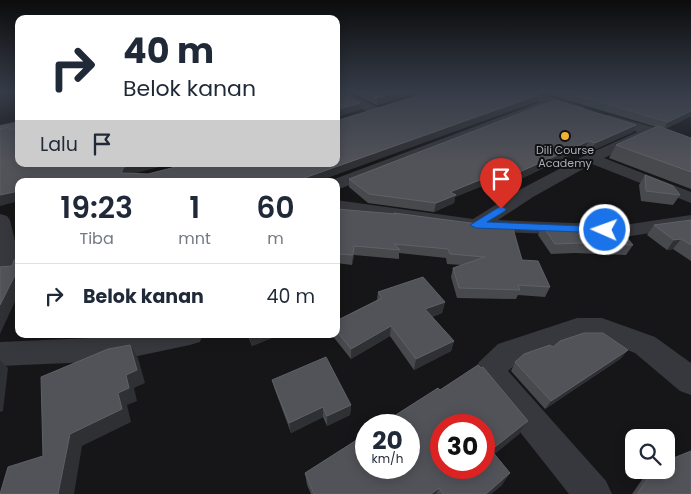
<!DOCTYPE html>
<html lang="id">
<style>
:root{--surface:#fff;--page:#f2f2f3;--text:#1f2937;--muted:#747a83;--line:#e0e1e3}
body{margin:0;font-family:Poppins,sans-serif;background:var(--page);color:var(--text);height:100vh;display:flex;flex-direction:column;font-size:19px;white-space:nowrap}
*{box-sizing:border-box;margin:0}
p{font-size:16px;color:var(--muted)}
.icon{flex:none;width:28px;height:28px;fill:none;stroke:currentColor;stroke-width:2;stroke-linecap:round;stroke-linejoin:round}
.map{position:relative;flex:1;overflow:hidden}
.details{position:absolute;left:15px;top:178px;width:325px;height:160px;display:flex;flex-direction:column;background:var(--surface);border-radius:10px;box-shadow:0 2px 12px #0003}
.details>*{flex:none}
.guide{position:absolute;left:15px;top:15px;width:325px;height:152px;border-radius:10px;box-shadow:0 2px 12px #0003;background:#fff;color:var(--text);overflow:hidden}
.controls{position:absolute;left:625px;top:429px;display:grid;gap:10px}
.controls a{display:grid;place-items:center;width:50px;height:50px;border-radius:10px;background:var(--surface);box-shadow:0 2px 12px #0003;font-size:25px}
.speed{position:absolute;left:355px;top:414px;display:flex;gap:10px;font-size:25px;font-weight:700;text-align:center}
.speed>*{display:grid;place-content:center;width:65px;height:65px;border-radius:50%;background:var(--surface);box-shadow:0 2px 12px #0003;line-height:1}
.speed small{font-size:12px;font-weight:400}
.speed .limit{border:8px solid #d22;background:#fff;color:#111}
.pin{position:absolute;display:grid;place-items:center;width:42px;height:42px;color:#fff;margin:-51px -21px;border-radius:50% 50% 50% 0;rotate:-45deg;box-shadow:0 0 5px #0007}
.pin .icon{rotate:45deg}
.me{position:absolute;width:55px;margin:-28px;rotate:272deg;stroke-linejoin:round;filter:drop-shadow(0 0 4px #0008)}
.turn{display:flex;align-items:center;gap:18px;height:105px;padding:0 25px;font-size:22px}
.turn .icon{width:65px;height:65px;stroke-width:2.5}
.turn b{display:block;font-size:35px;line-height:42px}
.then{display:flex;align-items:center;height:48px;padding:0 25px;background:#0003;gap:10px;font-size:19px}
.eta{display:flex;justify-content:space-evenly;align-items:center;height:85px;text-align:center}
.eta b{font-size:30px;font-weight:600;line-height:35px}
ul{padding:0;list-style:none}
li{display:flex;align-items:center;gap:15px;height:65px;padding:0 25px;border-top:1px solid var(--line)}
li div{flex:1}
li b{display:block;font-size:19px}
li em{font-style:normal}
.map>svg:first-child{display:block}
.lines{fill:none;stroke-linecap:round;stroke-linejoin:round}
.minor{fill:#37383d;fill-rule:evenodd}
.major{fill:#53555c;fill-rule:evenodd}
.wall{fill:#47494d}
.shaded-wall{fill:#2f3033}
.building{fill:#525359;stroke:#5f6168;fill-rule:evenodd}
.route{fill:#1a73e8;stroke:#114b97}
.poi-dot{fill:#f2b134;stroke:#111113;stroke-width:2}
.labels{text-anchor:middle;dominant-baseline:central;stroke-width:4;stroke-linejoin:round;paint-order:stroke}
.far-poi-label{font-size:11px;fill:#a8adb8;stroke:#111113}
</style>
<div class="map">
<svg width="691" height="494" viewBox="0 0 691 494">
<rect width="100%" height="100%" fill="#161618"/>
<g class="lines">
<!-- minor -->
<path class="minor" d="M336 92H344L380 108 382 111 380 114H372L336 97Z
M515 92H533L584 107 586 110 580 114 553 105 342 188 336 189V181H329L541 102Z
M609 115 656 128 658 131 656 134 604 158 691 192V203L592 164 533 197 498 220 624 225 691 215V227L624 237 476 231 336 212V200L473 219 521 189 586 155 638 132 604 122 603 119 604 116Z
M0 214 7 216 10 220 19 258V274L9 275 0 271Z
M577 318H602L655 337 691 363V395L680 391 635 353 601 340H578L518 362 508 371 606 481 612 494H569L479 380 474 371 479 362 498 344Z
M132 334H203L200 342 190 345 114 361 0 366V342L114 337Z"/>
<!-- major -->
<path class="major" d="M19 121V131L0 135V125Z"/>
</g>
<!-- wall -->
<path class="wall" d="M351 92H418L377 105Z
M541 92H597L691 116 665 129 691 138V189L609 158 616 145 656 127Z
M636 125 633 132 591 151 585 148 504 187 496 175 494 181 455 197 454 203 434 212 368 203 349 187V179Z
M645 175 680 195 673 205 641 201 639 185Z
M336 209 394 214V213L522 260 550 287 545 297 518 295 516 299 457 298 451 277 453 268 462 265 447 264 446 258 399 253V259L354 255 352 265 336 263Z
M691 220V261L673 249 667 250 647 235 654 225Z
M542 225 633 245 626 255 575 253 551 254 538 235Z
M378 292 445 302 442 313 432 317 454 341 451 351 414 370 390 336 351 359 331 334H336V321L377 300Z
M247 334H281L252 346Z
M553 347 628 350 620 359 545 409 511 371 515 362Z
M272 380 351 405 350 415 327 426 323 417 291 433 275 390Z
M440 390 528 421 519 434 494 454 502 485 491 494H311L307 485 305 473Z
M651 470H666L691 494H632L646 474Z"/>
<!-- shaded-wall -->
<path class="shaded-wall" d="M398 92H418L377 105V98Z
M538 95 536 102 319 181H296Z
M360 103V110L336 117V110Z
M691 111V116L664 129 668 122Z
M636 125 633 132 591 151 595 143Z
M589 141 585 148 504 187 506 178Z
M137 164H171L128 175 121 173 124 167Z
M497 173 494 181 455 197 454 203 434 212 436 203 450 192Z
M19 191V201L0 206V195Z
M681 239 673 249 667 250 674 240Z
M354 246V255L352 265 353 255Z
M19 267V293L0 334V305Z
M445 302 442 313 423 320 425 309Z
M391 326 390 336 351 359V349Z
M257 334H281L252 346 249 337Z
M454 341 451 351 414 370 416 359Z
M130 345 138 358 145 383 134 388 137 401 127 405 131 422 82 446 74 494H58L70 434 118 393 126 375Z
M628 350 620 359 545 409 551 401Z
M0 360 8 368 3 411 0 412Z
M351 405 350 415 327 426V416Z
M323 407V417L291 433 289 423Z
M528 421 519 434 484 463 491 450Z
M510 473 502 485 491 494H486Z
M439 488 436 494H431Z"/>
<!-- building -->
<path class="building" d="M336 92H337L360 103 336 110Z
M365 92H398L377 98Z
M430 92H530L538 95 296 181H19V191L0 195V129L9 127 10 130 19 128V164H137L124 167 121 173 148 174 187 164H336V121Z
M565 92H597L604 94 608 92H691V111L668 122Z
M555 100 636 125 595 143 589 141 506 178 493 160 497 173 450 192 456 195 436 203 369 194 349 179Z
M658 126 691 138V172L616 145Z
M645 175 673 186 680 195 646 191Z
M336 209 396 214 394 213 478 224 512 225 522 260 538 261 550 287 518 285 520 290 459 288 453 268 485 257 450 254 448 249 394 244 400 250 354 246 353 255 336 254Z
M691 220V245L681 239 674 240 654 225Z
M542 225 619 228 633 245 580 243 555 244Z
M14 260H19V267L0 305V267L12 266Z
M423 277 445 302 425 309 454 341 416 359 391 326 351 349 336 330V321L382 298 378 292Z
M584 333H603L628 350 551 401 515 362 524 354 550 345 553 347 560 341Z
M248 334H257L249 337Z
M130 345 137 370 126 375 129 388 118 393 122 409 70 434 58 494H0L8 467 43 456 41 377 108 349Z
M326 357 351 405 327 416 323 407 289 423 272 380Z
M478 365 481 368 483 367 528 421 491 450 510 473 486 494H443L439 488 431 494H314L305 473 366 434V468H409V425H380L438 388 440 390ZM441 425H484V468H441Z
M691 451V494H637L654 470H666V461Z"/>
<!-- sky -->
<linearGradient id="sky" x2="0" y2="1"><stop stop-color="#0c0c0d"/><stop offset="0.57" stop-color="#363c48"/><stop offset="1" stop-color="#363c48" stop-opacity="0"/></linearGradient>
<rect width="691" height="162" fill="url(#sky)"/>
<!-- route -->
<path class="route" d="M501 206 506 209 505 211 487 222 605 227 611 230 605 233 476 228 470 225Z"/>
<!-- markers -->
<circle class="poi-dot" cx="565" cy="136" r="5"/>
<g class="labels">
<!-- far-poi labels -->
<g class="far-poi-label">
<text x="565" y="150">Dili Course<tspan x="565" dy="13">Academy</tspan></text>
</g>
</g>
</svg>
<div class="controls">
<a><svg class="icon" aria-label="search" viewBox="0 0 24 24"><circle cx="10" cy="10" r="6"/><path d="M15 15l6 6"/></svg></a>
</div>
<div class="speed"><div>20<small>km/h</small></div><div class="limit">30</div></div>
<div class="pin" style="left:501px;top:209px;background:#d93025"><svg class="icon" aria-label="arrive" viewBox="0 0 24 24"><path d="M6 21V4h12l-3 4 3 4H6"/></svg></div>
<svg class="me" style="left:605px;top:230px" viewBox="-20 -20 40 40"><circle r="17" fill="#1a73e8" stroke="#fff" stroke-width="3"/><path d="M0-11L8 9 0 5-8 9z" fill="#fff"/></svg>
<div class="guide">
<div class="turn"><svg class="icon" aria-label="right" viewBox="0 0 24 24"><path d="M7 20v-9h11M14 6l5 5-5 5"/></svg><div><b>40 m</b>Belok kanan</div></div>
<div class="then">Lalu<svg class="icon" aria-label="arrive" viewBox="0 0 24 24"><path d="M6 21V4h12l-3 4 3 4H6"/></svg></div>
</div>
<section class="details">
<div class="eta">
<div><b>19:23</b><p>Tiba</p></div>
<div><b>1</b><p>mnt</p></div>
<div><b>60</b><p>m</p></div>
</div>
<ul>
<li><svg class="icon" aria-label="right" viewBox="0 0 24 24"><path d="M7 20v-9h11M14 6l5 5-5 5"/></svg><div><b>Belok kanan</b></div><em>40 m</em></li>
</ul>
</section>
</div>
